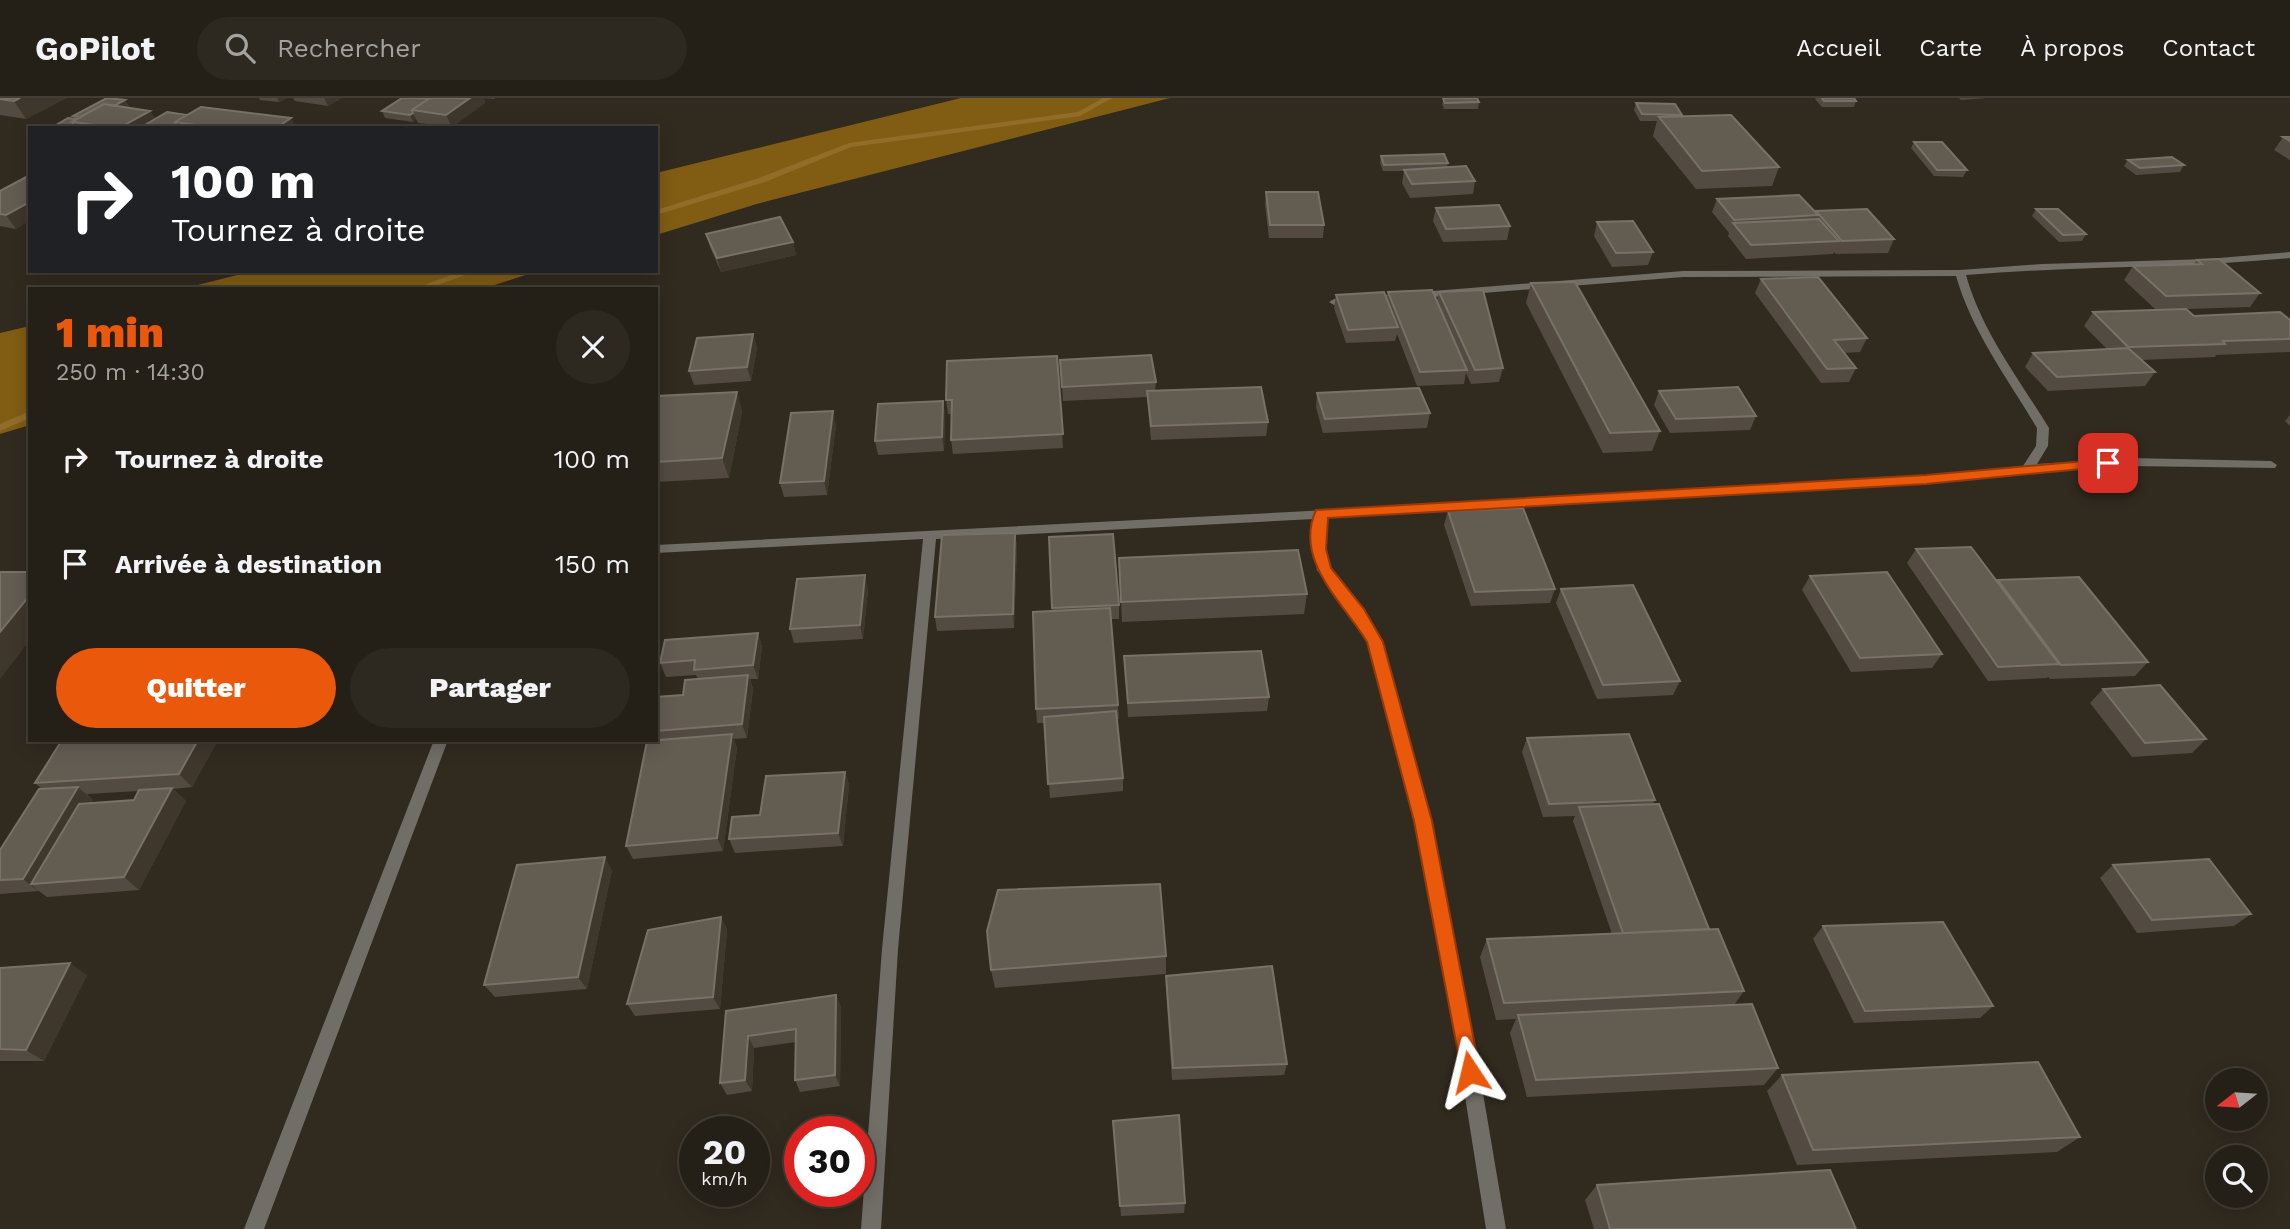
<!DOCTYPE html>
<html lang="fr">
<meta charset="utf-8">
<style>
:root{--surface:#252017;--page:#2d2820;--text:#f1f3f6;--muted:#a3a3a1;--line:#423e36;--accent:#ea580c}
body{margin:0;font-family:"Work Sans",sans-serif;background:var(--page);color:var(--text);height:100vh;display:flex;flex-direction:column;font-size:26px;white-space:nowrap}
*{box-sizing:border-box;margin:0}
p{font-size:23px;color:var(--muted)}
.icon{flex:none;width:38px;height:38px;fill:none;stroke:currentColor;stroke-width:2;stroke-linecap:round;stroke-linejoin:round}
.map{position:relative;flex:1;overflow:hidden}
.panel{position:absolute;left:28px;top:189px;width:630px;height:455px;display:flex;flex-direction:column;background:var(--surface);border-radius:0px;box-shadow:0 4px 18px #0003,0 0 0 2px var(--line)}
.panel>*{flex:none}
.banner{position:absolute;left:28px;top:28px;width:630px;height:147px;border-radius:0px;box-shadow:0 4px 18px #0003,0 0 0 2px var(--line);background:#202124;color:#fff;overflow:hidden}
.needle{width:46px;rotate:253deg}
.fabs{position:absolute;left:2205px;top:970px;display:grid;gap:14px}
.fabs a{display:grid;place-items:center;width:63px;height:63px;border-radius:50%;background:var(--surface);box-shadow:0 4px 18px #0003,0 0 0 2px var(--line);font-size:35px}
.speed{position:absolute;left:679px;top:1018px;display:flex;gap:14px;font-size:35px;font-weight:700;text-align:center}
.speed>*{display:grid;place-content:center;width:91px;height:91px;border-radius:50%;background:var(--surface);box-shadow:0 4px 18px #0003,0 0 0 2px var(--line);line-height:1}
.speed small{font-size:18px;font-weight:400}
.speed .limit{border:10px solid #d22;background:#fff;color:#111}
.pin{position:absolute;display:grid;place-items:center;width:60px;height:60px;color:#fff;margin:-30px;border-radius:14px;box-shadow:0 4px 10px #0006}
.me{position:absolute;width:77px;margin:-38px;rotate:350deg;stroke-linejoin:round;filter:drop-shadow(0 0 5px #0008)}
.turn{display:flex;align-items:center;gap:24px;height:147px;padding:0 28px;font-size:32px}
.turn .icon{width:91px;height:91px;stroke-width:2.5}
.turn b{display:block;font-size:49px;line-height:60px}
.round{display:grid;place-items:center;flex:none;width:74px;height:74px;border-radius:37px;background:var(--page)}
.headline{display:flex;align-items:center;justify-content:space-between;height:119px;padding:0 28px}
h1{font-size:42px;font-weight:800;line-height:52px;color:var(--accent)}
.button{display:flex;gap:14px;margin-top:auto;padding:14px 28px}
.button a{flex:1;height:80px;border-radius:42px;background:var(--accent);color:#fff;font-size:28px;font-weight:800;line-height:80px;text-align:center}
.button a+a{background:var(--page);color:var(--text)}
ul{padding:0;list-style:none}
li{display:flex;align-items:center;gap:21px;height:105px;padding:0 28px}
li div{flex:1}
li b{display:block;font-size:26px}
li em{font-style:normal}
header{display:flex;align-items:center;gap:42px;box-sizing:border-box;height:98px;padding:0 35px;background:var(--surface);border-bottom:2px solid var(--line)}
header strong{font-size:33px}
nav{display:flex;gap:38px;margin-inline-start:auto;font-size:24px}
.search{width:490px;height:63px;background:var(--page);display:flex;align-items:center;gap:18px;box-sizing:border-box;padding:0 24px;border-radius:38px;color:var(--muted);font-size:26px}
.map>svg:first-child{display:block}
.forest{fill:#815d14}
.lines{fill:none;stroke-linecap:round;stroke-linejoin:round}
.stream{fill:#926d2a;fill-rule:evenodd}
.minor{fill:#716e68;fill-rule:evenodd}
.wall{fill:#534b41;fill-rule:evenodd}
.shaded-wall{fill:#3f372c}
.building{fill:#635c51;stroke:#787167;stroke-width:2}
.route{fill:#ea580c;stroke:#983908;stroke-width:2}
</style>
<header>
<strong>GoPilot</strong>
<div class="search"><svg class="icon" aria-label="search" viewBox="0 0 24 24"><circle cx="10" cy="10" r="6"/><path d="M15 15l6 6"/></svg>Rechercher</div>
<nav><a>Accueil</a><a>Carte</a><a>À propos</a><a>Contact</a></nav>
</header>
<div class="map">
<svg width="2290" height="1131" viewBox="0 0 2290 1131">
<rect width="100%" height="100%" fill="#312a1f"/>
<!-- forest -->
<path class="forest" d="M961 0H1170L760 105 656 137V75Z
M253 173H538L482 191H182Z
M30 228V327L0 336V235Z"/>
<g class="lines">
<!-- stream -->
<path class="stream" d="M1103 0H1112L1080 18 851 49 765 84 656 117V112L759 80 849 45 1078 14Z
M462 173H476L427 191H413Z
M30 313V320L0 333V326Z"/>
<!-- minor -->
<path class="minor" d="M2290 154V160C2182 170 2074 168 1966 177 1982 234 2019 281 2049 330L2048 348 2037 366 2129 360 2271 363 2277 367 2275 370 2129 368 2027 375 1926 386 1327 420 1325 451 1330 471 1363 512 1382 544 1431 723 1475 948 1506 1131H1486L1457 948 1415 723 1368 544 1353 518 1317 472 1313 451 1314 421 936 441 898 851 881 1131H861L882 851 923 441 656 455V447L1616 397 1926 378 2023 368 2036 348 2037 330C2008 281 1972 234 1956 178L1683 179 1334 207 1329 204 1334 201 1683 173 1960 172 2042 166 2207 161Z
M434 642H448L264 1131H244Z"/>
</g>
<!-- wall -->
<path class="wall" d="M0 0H66L26 21 0 17Z
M259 0H287L279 4 260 2Z
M293 0H341L328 8 295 3Z
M402 0H495L494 1 484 0 485 5 452 29 418 25 416 21 413 24 385 20 382 13Z
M1443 0 1479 4 1478 11H1444L1442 6Z
M1816 0H1854L1856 3 1854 9H1822L1815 1Z
M1959 0H1987L1961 2Z
M1636 5 1682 17V19L1779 69 1772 88 1696 91 1653 38 1657 23H1640L1634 12Z
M129 8 127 10 150 13 155 21 296 30H51L74 21 73 18Z
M2283 39H2290V62L2274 52Z
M1914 44 1967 72 1963 79 1934 78 1911 50Z
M1381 58 1448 65 1447 69 1475 83 1473 96 1410 100 1402 85 1404 73H1383L1380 65Z
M2128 62 2184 67 2180 74 2136 77 2124 68Z
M30 77V122L16 131 0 128V93Z
M1266 94 1324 127 1323 140H1269L1265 107Z
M1717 101 1816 115V113L1894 141 1888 155 1836 156 1834 154 1833 156 1746 161 1728 138 1729 135 1712 114Z
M1436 110 1510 128 1507 142 1443 144 1433 123Z
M2036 111 2086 136 2082 143 2059 144 2032 118Z
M1597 124 1653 154 1648 167 1612 169 1594 138Z
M706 136 793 144 796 157 721 174 710 149Z
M2197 162 2260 195 2250 209 2156 212 2124 182 2133 168 2194 166Z
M1761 181 1867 240 1860 254 1844 255 1856 270 1849 284 1821 285 1755 195Z
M1531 185 1660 333 1652 353 1603 355 1526 205Z
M1388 194 1437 203 1439 194 1503 270 1499 284 1471 286 1466 275 1464 286 1417 288 1397 236 1395 243 1346 245 1334 210 1336 197 1386 201Z
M2093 214 2290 222V254L2216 257 2215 259 2141 262 2155 274 2145 288 2048 293 2025 269 2033 255 2107 251 2084 228Z
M753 236 757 250 751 283 694 287 689 273Z
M1057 258 1063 350 953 356 951 342V316H948L946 302Z
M1060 262 1156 284 1155 293 1268 324 1266 338 1151 342 1147 299 1063 303Z
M1659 293 1756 318 1750 332 1670 335 1654 307Z
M737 294 742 314 729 380 656 384V298Z
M1317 295 1430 315 1427 330 1323 335 1316 309Z
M943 303 945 317 944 353 878 357 875 343Z
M2290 317V328L2285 323Z
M836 327 827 397 784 399 780 385Z
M1448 413 1555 491 1550 505 1471 508 1444 427Z
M1015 435 1017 449 1014 530 937 533 935 519Z
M1049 439 1119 507V521H1111L1118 607 1119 621H1116L1123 680V693L1050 700 1044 625H1037L1036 611 1052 513Z
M1916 451 1997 484 1998 482 2148 564 2135 578 2050 581 2048 579 2047 580 1988 583 1907 465Z
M1119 460 1307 496 1304 516 1122 524Z
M1810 478 1942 556 1932 570 1851 574 1802 492Z
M868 491 863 541 794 545 790 531Z
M1561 491 1680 583 1673 597 1597 601 1556 505Z
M758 535 762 549 758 581H750L753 591 747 640 734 641 737 650 723 753 633 761 626 748 647 644 646 642H656V599L683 597 698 581 696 577 666 579 660 565Z
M1124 558 1269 599 1267 613 1128 619Z
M2103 591 2206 641 2192 655 2132 659 2090 605Z
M1527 640 1655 702 1653 706 1709 831 1744 893 1734 907 1778 970 1764 987 1527 999 1510 935 1516 921 1496 922 1480 859 1487 841 1612 836 1573 723 1575 718 1543 719 1522 654Z
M62 642H218L192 689 173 691 186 703 139 792 47 799 39 793 0 796V752L42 691 35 685ZM139 693 134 702 91 705 93 702 87 696Z
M845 674 849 687 843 748 735 755 729 741 760 717Z
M2113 767 2251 816 2234 828 2137 835 2100 780Z
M612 772 587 891 495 899 484 887Z
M721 819 727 832 720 911 635 918 627 906Z
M1823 828 1993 908 1980 920 1854 925 1813 841Z
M1166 858V876L995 890 991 872Z
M0 870 87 877 44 963H0Z
M1166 878 1287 966 1284 977 1172 982 1166 891Z
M836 897 841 909 840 988 800 994 795 982 796 944 754 950 752 993 727 997 720 985 726 913Z
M1782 977 2080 1039 2057 1054 1797 1067 1767 993Z
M1113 1024 1185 1105 1184 1115 1121 1118Z
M1597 1087 1856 1131H1594L1585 1102Z"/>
<!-- shaded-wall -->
<path class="shaded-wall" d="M20 0H66L26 21 14 3Z
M277 0H287L279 4Z
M324 0H341L328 8Z
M463 0H484L485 5 452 29 446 17Z
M125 2 129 8 93 27 89 21Z
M150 13 157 25 150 30H119Z
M413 15 416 21 413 24 410 17Z
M291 20 296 30H276Z
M30 104V122L16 131 6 117Z
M793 144 796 157 721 174 717 160Z
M753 236 757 250 751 283 747 269Z
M737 294 742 314 729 380 722 360Z
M943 303 945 317 944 353 942 339Z
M833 313 836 327 827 397 824 383Z
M1015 435 1017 449 1014 530 1013 516Z
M865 477 868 491 863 541 860 527Z
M30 497V542L0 581V534Z
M758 535 762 549 758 581 753 567Z
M748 577 753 591 747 640 742 626Z
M732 636 737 650 723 753 717 740Z
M198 642H218L192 689 179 676Z
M845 674 849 687 843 748 838 735Z
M78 689 93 702 44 785 31 786 39 794 23 781Z
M172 690 186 703 139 792 124 779Z
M605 759 612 772 587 891 578 879Z
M721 819 727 832 720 911 713 899Z
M70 865 87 877 44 963 26 952Z
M836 897 841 909 840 988 835 977Z
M748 938 754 950 752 993 745 982Z"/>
<!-- building -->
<path class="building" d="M0 0H20L14 3 0 1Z
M107 0 125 2 114 8 104 6 80 19 73 18Z
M402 0H430L412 12 413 15 410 17 382 13Z
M430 0H470L446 17 412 12Z
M1443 0H1477L1479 4 1445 5Z
M1822 0H1854L1856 3H1824Z
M1636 5 1675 6 1682 17 1642 16Z
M104 6 150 13 119 30 72 24Z
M201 9 291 20 276 30H217L175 24Z
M167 14 187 17 175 24 176 26 171 29 164 28 160 30H140Z
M1731 17 1779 69 1702 73 1659 19Z
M68 20 76 21 72 24 75 29 73 30H51Z
M164 28 176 30H160Z
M2283 39H2290V43Z
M1914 44H1942L1967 72H1937Z
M1444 56 1448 65 1384 67 1381 58Z
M2172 59 2184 67 2140 70 2128 62Z
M1466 68 1475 83 1412 86 1404 72Z
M30 77V104L6 117 0 116V93Z
M1266 94H1318L1324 127H1270Z
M1799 97 1818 117 1734 122 1717 101Z
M1499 107 1510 128 1446 131 1436 110Z
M1867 111 1894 141 1842 143 1816 113Z
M2036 111H2058L2086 136 2063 137Z
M780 119 793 144 717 160 706 136Z
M1819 121 1839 143 1751 147 1733 125Z
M1633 123 1653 154 1616 155 1597 124Z
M2219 161 2260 195 2166 198 2133 168 2202 166 2197 162Z
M1818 179 1867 240 1834 242 1856 270 1827 271 1761 181Z
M1575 184 1660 333 1610 335 1531 185Z
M1432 192 1467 272 1420 274 1388 194Z
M1483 192 1503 270 1475 272 1439 194Z
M1384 194 1398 229 1348 232 1336 197Z
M2186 211 2194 218 2280 214 2290 222V241L2223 243 2225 246 2128 249 2093 214Z
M753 236 747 269 689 273 697 240Z
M2128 250 2155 274 2057 279 2033 255Z
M1151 257 1156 284 1062 289 1060 262Z
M1057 258 1063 336 951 342 952 302H946L947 263Z
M1261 289 1268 324 1151 328 1147 293Z
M1738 289 1756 318 1676 321 1659 293Z
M1419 290 1430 315 1325 321 1317 295Z
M737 294 722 360 656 364V298Z
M943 303 942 339 875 343 878 306Z
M833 313 824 383 780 385 791 315Z
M1523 410 1555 491 1475 494 1448 413Z
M1015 435 1013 516 935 519 942 437Z
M1113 436 1119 507 1052 510 1049 439Z
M1971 449 2059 566 1998 569 1916 451Z
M1298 452 1307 496 1121 504 1119 460Z
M0 474H30V497L0 534Z
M1887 474 1942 556 1860 560 1810 478Z
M865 477 860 527 790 531 797 481Z
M2079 479 2148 564 2061 567 1998 482Z
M1633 487 1680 583 1603 587 1561 491Z
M1110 510 1118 607 1036 611 1033 514Z
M758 535 753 567 694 572 695 562 660 565 665 542Z
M1261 553 1269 599 1128 605 1124 558Z
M748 577 742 626 656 633V599L683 597 685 582Z
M2160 587 2206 641 2145 645 2103 591Z
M1116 613 1123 680 1048 686 1044 619Z
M732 636 717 740 626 748 647 643Z
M1629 636 1655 702 1549 706 1527 640Z
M62 642H198L179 676 35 685Z
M845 674 838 735 729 741 732 719 760 717 766 678Z
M78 689 23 781 0 782V752L39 691Z
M172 690 124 779 31 786 79 706 134 702 139 692Z
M1659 706 1709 831 1623 835 1579 709Z
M605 759 578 879 484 887 517 767Z
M2209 761 2251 816 2152 822 2113 767Z
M1160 786 1166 858 991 872 987 833 998 792Z
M721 819 713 899 627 906 648 832Z
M1943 824 1993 908 1865 913 1823 828Z
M1718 831 1744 893 1504 905 1487 841Z
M70 865 26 952 0 951V870Z
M1272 868 1287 966 1173 970 1166 878Z
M836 897 835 977 795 982 796 931 748 938 745 982 720 985 726 913Z
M1752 906 1778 970 1536 982 1518 917Z
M2038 964 2080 1039 1813 1052 1782 977Z
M1179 1017 1185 1105 1120 1108 1113 1023Z
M1830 1072 1856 1131H1610L1597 1087Z"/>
<!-- route -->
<path class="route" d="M2108 361 2115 365 2113 368 1926 386 1328 420 1326 451 1331 470 1364 511 1383 544 1432 723 1480 974 1477 981 1470 984 1463 981 1414 723 1367 544C1344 505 1293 463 1316 412L1926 377Z"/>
</svg>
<div class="fabs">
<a><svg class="needle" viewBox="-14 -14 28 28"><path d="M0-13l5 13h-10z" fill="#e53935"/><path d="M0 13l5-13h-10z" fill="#a3a3a1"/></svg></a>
<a><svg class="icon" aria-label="search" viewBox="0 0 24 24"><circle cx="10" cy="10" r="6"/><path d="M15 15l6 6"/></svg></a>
</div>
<div class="speed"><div>20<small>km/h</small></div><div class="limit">30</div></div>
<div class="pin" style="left:2108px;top:365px;background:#d93025"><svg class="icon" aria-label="arrive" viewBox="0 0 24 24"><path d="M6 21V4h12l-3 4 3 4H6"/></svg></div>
<svg class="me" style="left:1470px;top:974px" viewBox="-20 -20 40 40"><path d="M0-17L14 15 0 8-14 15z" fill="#ea580c" stroke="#fff" stroke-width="4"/></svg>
<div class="banner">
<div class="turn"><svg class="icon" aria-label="right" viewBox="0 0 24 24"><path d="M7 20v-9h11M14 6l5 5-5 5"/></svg><div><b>100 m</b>Tournez à droite</div></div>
</div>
<section class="panel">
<div class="headline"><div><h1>1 min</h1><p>250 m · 14:30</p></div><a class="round"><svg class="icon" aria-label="close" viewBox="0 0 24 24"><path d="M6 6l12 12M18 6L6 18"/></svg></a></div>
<ul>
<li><svg class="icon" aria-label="right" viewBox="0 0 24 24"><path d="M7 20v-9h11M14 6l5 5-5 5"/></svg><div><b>Tournez à droite</b></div><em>100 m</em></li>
<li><svg class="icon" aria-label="arrive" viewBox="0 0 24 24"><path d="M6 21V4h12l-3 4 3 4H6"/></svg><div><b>Arrivée à destination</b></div><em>150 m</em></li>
</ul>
<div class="button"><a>Quitter</a><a>Partager</a></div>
</section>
</div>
